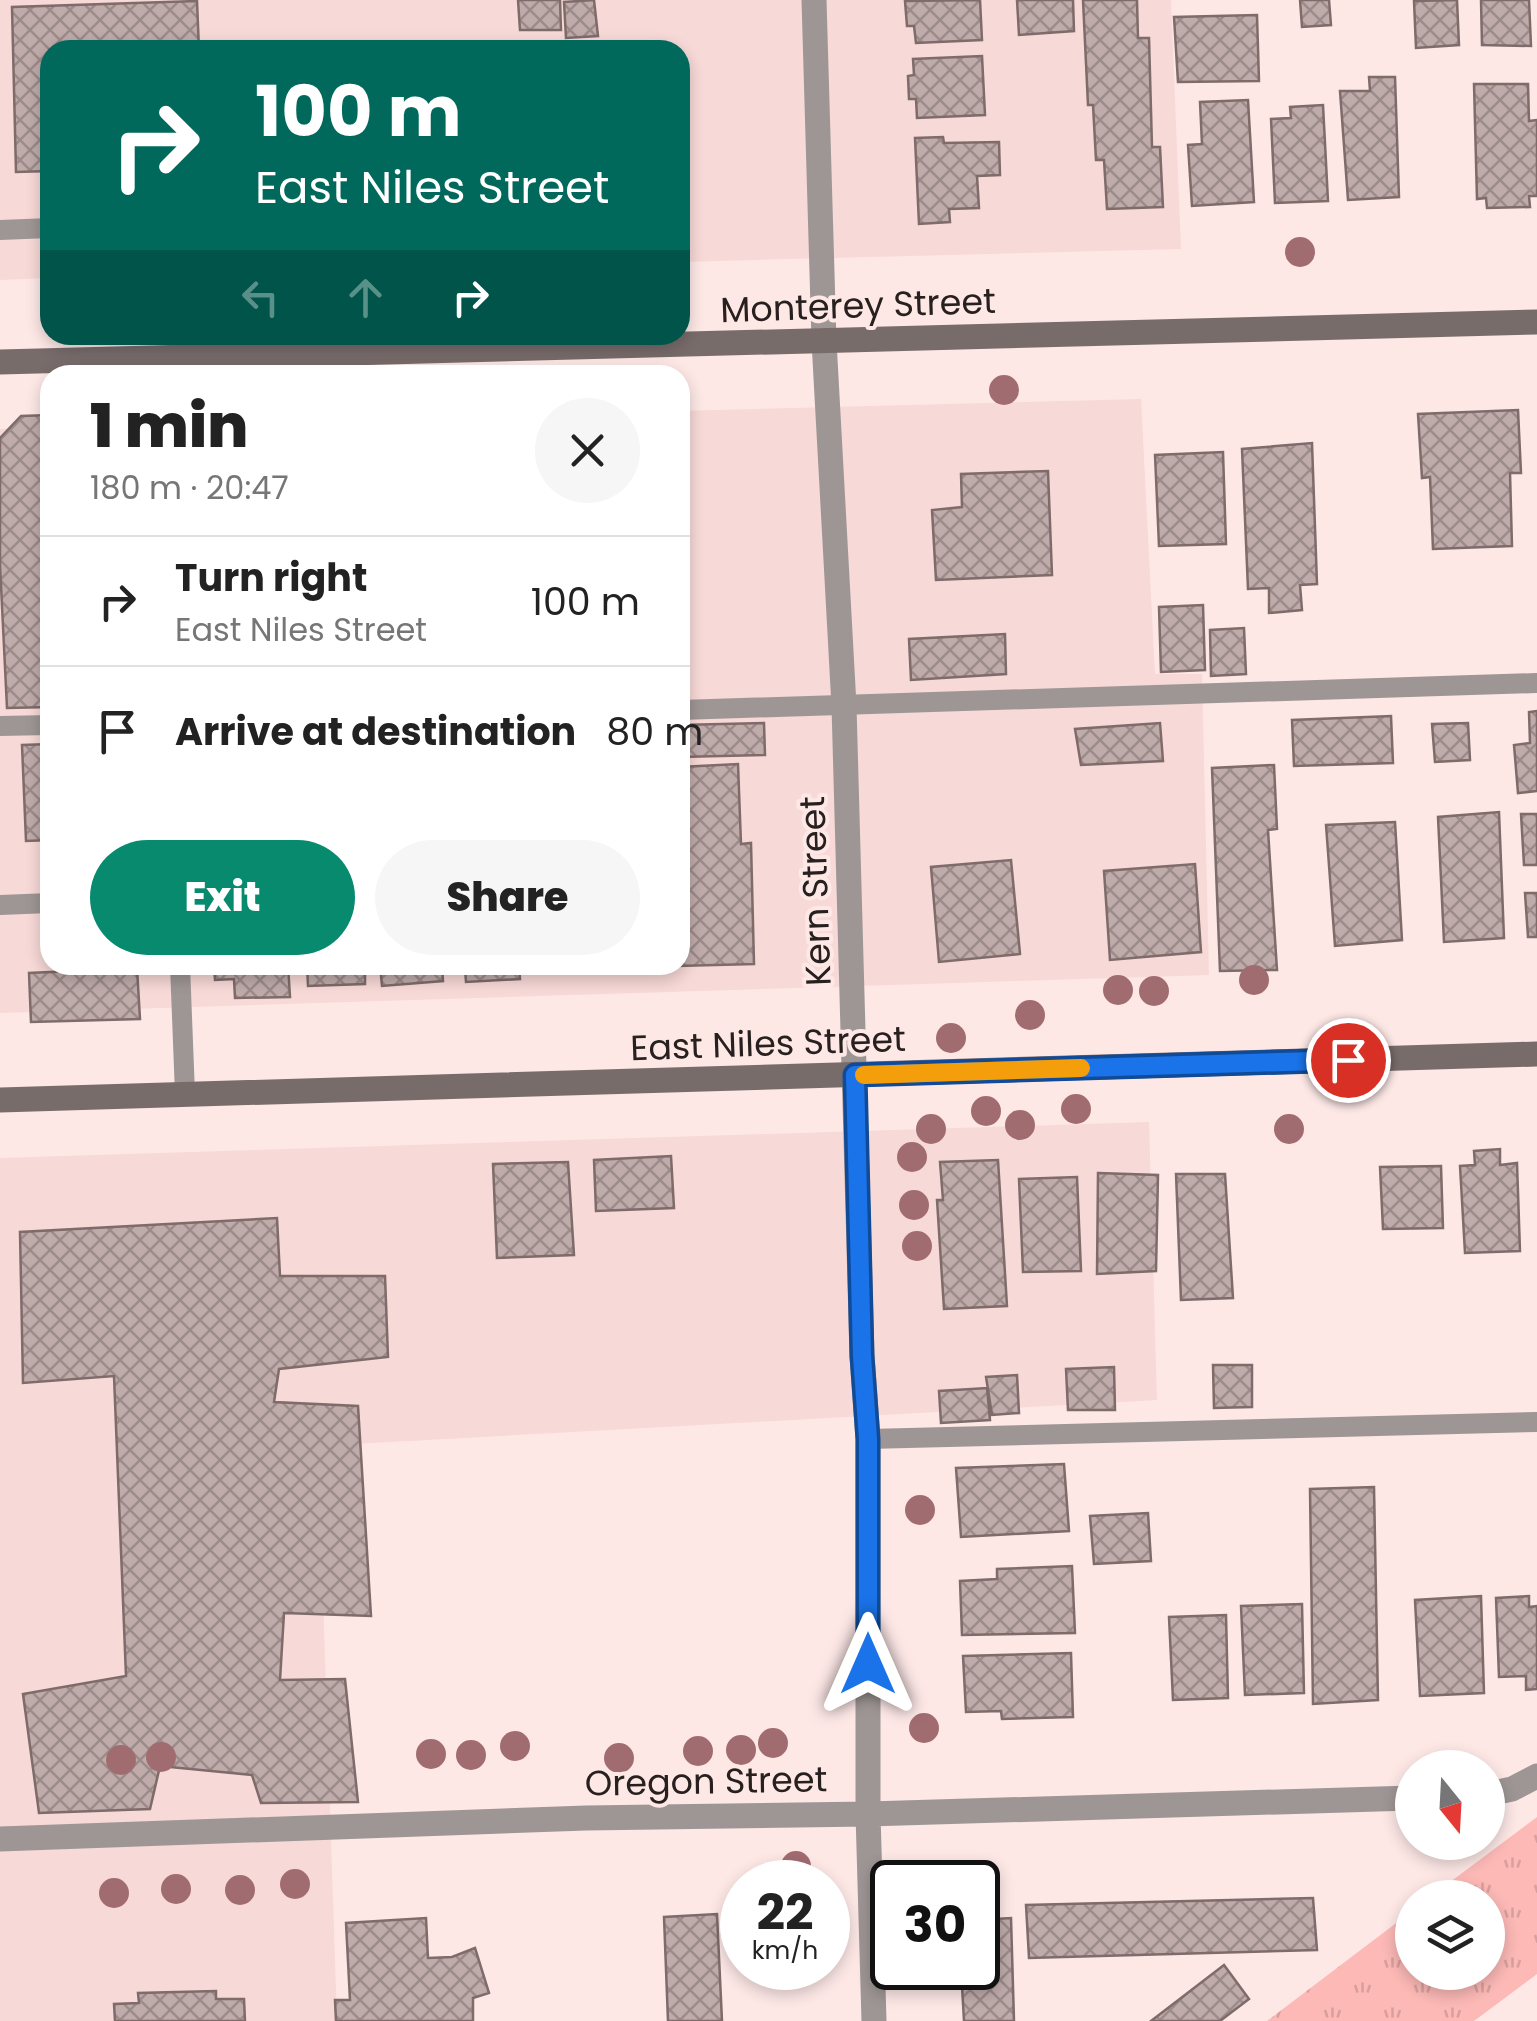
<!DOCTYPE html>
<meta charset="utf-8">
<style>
:root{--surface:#fff;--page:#f6f6f6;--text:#222;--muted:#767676;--line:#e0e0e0;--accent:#078a6e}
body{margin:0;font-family:Poppins,sans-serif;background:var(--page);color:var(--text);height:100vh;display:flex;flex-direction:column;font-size:38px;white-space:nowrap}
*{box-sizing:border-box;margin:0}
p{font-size:32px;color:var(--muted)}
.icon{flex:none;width:55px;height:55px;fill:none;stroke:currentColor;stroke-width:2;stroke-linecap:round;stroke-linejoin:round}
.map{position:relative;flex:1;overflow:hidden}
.drawer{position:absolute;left:40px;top:365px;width:650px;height:610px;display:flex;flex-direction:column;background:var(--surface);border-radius:30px;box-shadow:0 5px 15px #0003}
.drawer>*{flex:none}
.guide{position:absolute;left:40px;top:40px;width:650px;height:305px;border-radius:30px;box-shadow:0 5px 15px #0003;background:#00695c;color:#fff;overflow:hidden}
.needle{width:65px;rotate:162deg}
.tools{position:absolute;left:1395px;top:1750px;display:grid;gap:20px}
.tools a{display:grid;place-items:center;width:110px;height:110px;border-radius:50%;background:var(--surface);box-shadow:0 5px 15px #0003;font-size:50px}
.speed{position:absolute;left:720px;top:1860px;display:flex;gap:20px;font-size:50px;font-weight:700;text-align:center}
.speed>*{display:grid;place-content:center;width:130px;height:130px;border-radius:50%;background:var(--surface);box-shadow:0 5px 15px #0003;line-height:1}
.speed small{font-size:25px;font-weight:400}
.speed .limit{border:5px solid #111;border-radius:15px;background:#fff;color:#111}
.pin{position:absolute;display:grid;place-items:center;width:85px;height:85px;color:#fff;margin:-42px;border:5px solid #fff;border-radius:50%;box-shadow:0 2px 10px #0007}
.me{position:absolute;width:110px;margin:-55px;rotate:0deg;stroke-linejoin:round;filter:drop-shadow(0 0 8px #0008)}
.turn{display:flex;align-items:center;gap:35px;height:210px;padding:0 50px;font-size:45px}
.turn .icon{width:130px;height:130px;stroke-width:2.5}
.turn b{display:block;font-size:70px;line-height:85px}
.lanes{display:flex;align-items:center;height:95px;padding:0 50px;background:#0003;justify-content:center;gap:50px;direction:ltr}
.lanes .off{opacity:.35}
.round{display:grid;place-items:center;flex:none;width:105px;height:105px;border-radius:52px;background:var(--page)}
.overview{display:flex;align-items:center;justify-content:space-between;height:170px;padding:0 50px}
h1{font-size:60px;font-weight:800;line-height:75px}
.button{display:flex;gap:20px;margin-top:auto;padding:20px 50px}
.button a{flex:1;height:115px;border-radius:60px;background:var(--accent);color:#fff;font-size:40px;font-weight:800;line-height:115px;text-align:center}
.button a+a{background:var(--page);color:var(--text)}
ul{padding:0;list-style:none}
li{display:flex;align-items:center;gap:30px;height:130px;padding:0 50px;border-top:2px solid var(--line)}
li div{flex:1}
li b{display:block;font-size:38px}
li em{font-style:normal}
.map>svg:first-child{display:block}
.built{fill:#f7d9d7}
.grass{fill:url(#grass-tufts)}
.building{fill:url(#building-cross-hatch);stroke:#7e6b6a;stroke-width:2.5}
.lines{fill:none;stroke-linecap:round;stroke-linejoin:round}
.lane{stroke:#9e9695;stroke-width:20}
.street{stroke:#9e9695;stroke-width:25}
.secondary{stroke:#786c6b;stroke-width:25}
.tree{fill:#a16c70}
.route-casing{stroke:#114b97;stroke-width:25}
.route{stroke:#1a73e8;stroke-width:18}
.slow{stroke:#f59e0b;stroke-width:18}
.labels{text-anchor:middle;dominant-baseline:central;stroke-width:8;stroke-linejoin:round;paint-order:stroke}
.street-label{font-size:35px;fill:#27201f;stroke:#fde8e6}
</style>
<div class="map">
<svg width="1537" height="2021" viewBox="0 0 1537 2021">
<defs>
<pattern id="grass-tufts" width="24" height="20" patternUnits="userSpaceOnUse" patternTransform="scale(2.5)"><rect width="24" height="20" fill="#fcb9b6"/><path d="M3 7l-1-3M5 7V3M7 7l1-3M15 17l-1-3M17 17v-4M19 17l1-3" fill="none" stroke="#d89f9c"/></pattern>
<pattern id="building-cross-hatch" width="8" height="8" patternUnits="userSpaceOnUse" patternTransform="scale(2.5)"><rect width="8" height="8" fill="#bfabaa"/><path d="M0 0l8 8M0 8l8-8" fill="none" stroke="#9b8b8a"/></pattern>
</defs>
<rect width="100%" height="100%" fill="#fde8e6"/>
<!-- built -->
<path class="built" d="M0 0H1171L1181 249 680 262V50H50V278L0 280Z
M1141 399 1155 674H1202L1209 975 0 1013V429L50 427V965H680V411Z
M1149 1122 1157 1400 318 1446 337 2021H0V1158Z"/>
<!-- grass -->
<path class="grass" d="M1537 1817V1974L1474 2021H1267L1412 1911V1972H1488V1898L1430 1897Z"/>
<!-- building -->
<path class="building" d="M518 0H560L561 30H520Z
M594 0 598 36 566 38 564 2Z
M980 0 982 40 916 43 914 26H907L905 1Z
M1017 0H1073L1074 31 1019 35Z
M1083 0H1137L1138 38H1149L1152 147H1160L1163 207 1107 209 1104 160H1096L1093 105H1088Z
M1300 0H1329L1331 25 1302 27Z
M1457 0 1459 45 1416 48 1414 1Z
M1481 0H1529L1531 46 1482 45Z
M197 1 199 50H50V171L16 172 12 7Z
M1257 15 1259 81 1178 82 1174 17Z
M982 56 985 115 917 118 916 99H909L908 76 914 75 913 59Z
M1369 77H1395L1399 197 1348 200 1340 91H1370Z
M1474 84H1528L1529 121 1537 120V196H1529L1530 207 1487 208 1486 198 1477 199Z
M1248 100 1254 202 1192 206 1188 145 1202 144 1200 102Z
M1323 105 1328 201 1275 203 1271 119 1291 118 1290 107Z
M943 137 944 143 999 142 1000 175 977 176 979 208 949 209 950 222 919 224 915 138Z
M1518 410 1521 473H1510L1512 546 1433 549 1430 477 1422 478 1418 414Z
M50 415V707L7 708 0 565V438L21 416Z
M1312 443 1317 584 1300 585 1302 610 1269 613V588L1248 589 1242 449Z
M1223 452 1226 544 1159 546 1155 455Z
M1048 471 1052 575 936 580 932 510 962 507 961 474Z
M1203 605 1205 670 1161 672 1159 607Z
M1244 628 1246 674 1211 676 1210 630Z
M1005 634 1006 674 911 680 909 639Z
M1537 711V791L1518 793 1514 745 1530 743 1529 712Z
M1391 716 1393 763 1294 766 1292 720Z
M764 723 765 755 680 757V725Z
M1160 723 1163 761 1081 765 1075 729Z
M1468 723 1470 760 1435 762 1432 724Z
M50 744V840L26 841 22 745Z
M738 764 741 844 751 843 754 964 638 967V965H680V767Z
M1274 765 1277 829 1268 830 1277 970 1220 971 1212 768Z
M1499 812 1504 938 1444 942 1438 817Z
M1521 814H1537V865H1524Z
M1395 822 1402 940 1335 946 1326 825Z
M1011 860 1020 954 939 962 931 867Z
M1195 864 1201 952 1110 960 1104 871Z
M1525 893H1537V937H1528Z
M214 965H288L290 997 235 998 234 979 215 980Z
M307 965H365V984L308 986Z
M380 965H442L443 981 382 986Z
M450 965H526L519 966 520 979 466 982 465 969 450 970Z
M137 968 140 1019 31 1022 29 973Z
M1500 1149V1165L1517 1163 1520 1251 1465 1253 1460 1166 1475 1165 1474 1151Z
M671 1156 674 1208 596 1211 594 1160Z
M998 1160 1007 1306 944 1309 937 1200H943L940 1162Z
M568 1162 574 1255 497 1258 493 1164Z
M1441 1166 1443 1228 1383 1229 1380 1167Z
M1098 1173 1158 1175 1156 1271 1097 1274Z
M1176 1174H1225L1233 1298 1181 1300Z
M1077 1177 1081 1271 1023 1272 1019 1179Z
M277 1218 280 1276H385L388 1357 279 1369 274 1402 358 1406 371 1616 284 1613 280 1680 345 1679 358 1802 261 1803 252 1775 160 1766 150 1809 39 1813 23 1694 126 1676 114 1376 23 1383 20 1232Z
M1213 1365H1252V1407L1214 1408Z
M1114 1367 1115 1410H1068L1066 1369Z
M1017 1375 1019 1413 992 1415 986 1377Z
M987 1388 990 1420 941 1423 939 1391Z
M1064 1464 1069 1531 961 1537 956 1468Z
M1374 1487 1378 1700 1313 1704 1310 1489Z
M1148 1513 1151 1561 1094 1564 1090 1516Z
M1072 1566 1075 1633 962 1635 960 1581 997 1579V1569Z
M1481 1596 1484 1693 1420 1696 1415 1600Z
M1529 1596V1607L1537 1606V1689L1526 1690V1676L1499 1677 1496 1598Z
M1302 1604 1304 1693 1245 1695 1241 1606Z
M1226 1615 1228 1698 1173 1700 1169 1617Z
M1071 1653 1073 1717 1002 1719 1001 1711 966 1712 963 1656Z
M1313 1898 1317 1950 1029 1958 1026 1905Z
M717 1914 722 2021H668L664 1917Z
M426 1918 428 1958 452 1957 475 1948 489 1993 473 1998V2021H336L335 2000H350L346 1923Z
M1011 1918 1014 2021H964L961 1968H978V1920Z
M1224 1965 1249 1999 1220 2021H1151Z
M216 1991V1999H244L245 2021H115L114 2004 139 2003 138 1993Z"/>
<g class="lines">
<!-- lane -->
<path class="lane" d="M0 230 50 228
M680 710 1537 683
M0 726 50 725
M0 905 50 903
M180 965 185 1094
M868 1439 1537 1422"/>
<!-- street -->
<path class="street" d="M814 0 824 341 844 706 862 1356 868 1439V1814L874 2021
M1488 1794 1512 1789 1537 1776
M0 1839 586 1818 868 1814 1412 1798"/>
<!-- secondary -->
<path class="secondary" d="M0 362 1537 322
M0 1100 1537 1054"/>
</g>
<!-- trees -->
<g class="tree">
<circle cx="1300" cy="252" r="15"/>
<circle cx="1004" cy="390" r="15"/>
<circle cx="1254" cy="980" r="15"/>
<circle cx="1118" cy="990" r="15"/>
<circle cx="1154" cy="991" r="15"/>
<circle cx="1030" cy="1015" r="15"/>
<circle cx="951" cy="1038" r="15"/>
<circle cx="1076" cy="1109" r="15"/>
<circle cx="986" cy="1111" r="15"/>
<circle cx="1020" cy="1125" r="15"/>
<circle cx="931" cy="1129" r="15"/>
<circle cx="1289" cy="1129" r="15"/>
<circle cx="912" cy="1157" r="15"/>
<circle cx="914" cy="1205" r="15"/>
<circle cx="917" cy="1246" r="15"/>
<circle cx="920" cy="1510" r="15"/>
<circle cx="924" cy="1728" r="15"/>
<circle cx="773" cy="1743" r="15"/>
<circle cx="515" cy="1746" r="15"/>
<circle cx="741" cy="1750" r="15"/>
<circle cx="698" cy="1751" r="15"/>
<circle cx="431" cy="1754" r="15"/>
<circle cx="471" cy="1755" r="15"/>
<circle cx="161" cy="1757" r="15"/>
<circle cx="619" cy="1758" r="15"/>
<circle cx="121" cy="1760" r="15"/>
<circle cx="796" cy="1866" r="15"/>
<circle cx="295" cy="1884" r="15"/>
<circle cx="176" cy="1889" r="15"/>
<circle cx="240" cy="1890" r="15"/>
<circle cx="114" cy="1893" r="15"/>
</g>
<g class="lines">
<!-- route casing -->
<g class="route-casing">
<path id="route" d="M868 1664V1439L862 1356 855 1075 1348 1060"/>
</g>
<!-- route -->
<use href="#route" class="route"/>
<!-- slow -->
<path class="slow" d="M864 1075 1081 1068"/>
</g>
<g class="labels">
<!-- street labels -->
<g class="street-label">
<text transform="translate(858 305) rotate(-2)">Monterey Street</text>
<text transform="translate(815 891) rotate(-92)">Kern Street</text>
<text transform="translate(768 1043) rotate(-2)">East Niles Street</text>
<text transform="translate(706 1781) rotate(-1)">Oregon Street</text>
</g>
</g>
</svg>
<div class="tools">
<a><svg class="needle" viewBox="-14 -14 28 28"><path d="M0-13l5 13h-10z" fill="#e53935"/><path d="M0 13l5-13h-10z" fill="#767676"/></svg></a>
<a><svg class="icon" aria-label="layers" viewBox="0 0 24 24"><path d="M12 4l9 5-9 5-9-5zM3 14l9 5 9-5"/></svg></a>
</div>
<div class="speed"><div>22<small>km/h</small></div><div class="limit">30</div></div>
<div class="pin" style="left:1348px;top:1060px;background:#d93025"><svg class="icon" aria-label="arrive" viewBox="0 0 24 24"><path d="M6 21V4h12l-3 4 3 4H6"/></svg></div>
<svg class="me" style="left:868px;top:1664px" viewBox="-20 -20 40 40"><path d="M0-17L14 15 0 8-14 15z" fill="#1a73e8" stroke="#fff" stroke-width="4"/></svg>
<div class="guide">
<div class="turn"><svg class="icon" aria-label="right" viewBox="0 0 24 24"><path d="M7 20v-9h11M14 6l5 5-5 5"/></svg><div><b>100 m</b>East Niles Street</div></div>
<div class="lanes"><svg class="icon off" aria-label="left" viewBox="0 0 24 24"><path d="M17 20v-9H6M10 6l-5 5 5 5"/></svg><svg class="icon off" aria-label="ahead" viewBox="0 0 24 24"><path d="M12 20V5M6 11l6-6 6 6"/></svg><svg class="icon" aria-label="right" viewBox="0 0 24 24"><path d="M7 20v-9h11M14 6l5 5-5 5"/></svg></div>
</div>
<section class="drawer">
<div class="overview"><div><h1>1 min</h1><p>180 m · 20:47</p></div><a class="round"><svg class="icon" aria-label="close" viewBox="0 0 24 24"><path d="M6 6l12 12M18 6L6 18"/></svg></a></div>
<ul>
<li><svg class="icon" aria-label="right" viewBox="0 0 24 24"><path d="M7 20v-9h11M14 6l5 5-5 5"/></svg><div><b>Turn right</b><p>East Niles Street</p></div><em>100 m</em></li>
<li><svg class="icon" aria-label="arrive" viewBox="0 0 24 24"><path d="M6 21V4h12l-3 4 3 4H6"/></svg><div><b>Arrive at destination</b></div><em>80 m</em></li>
</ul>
<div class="button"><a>Exit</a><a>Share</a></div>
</section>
</div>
